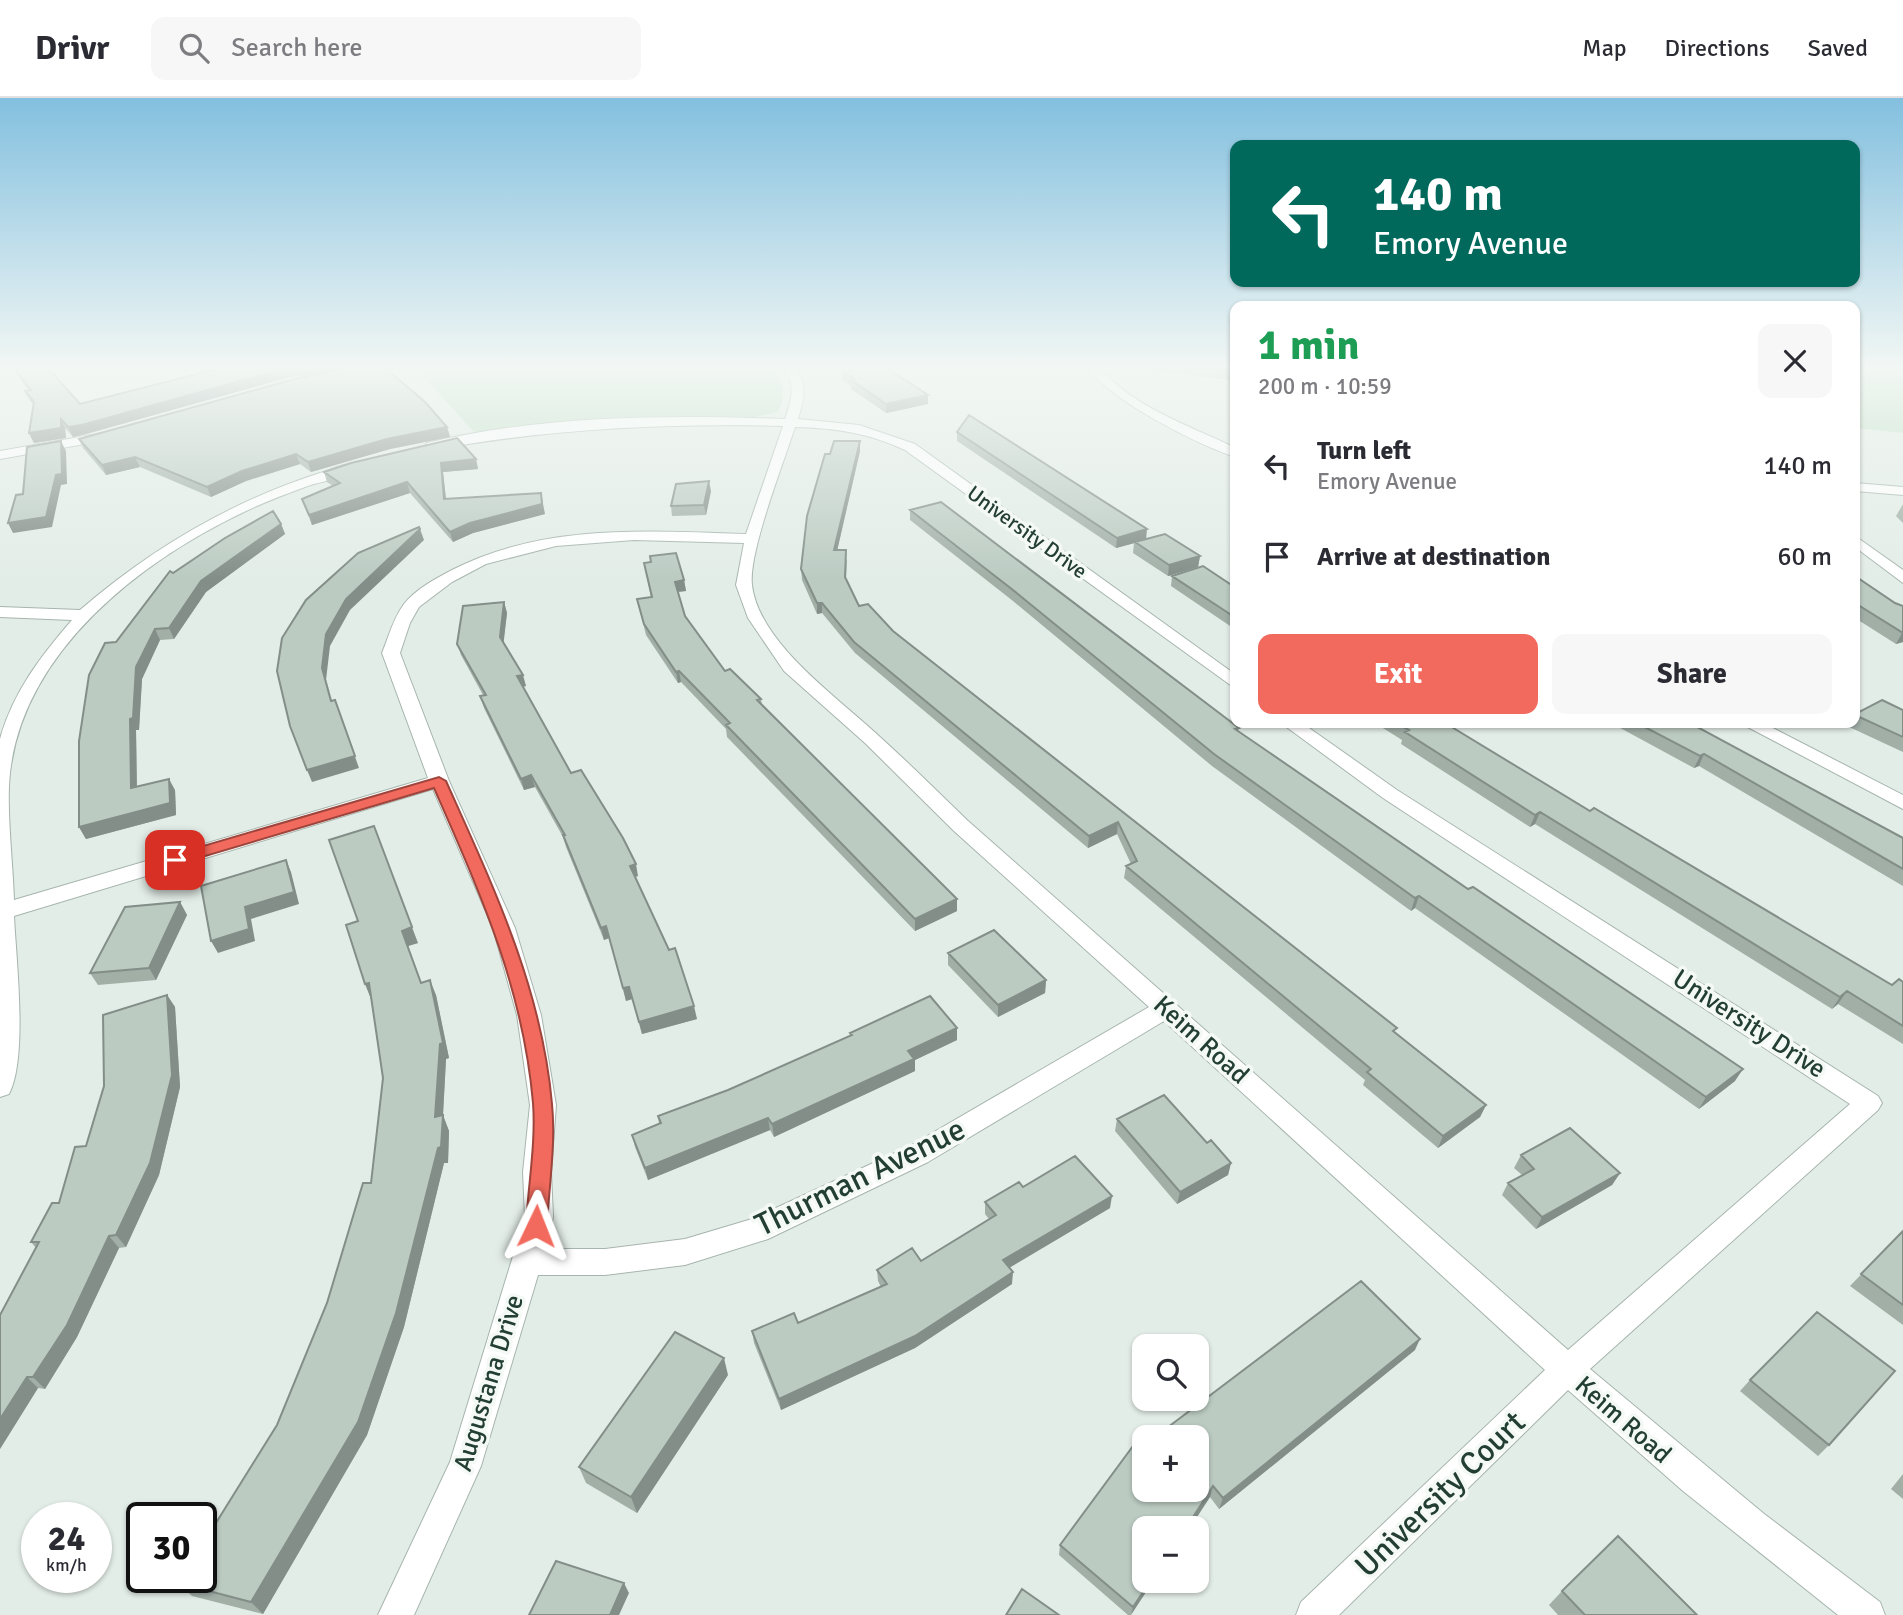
<!DOCTYPE html>
<meta charset="utf-8">
<style>
:root{--surface:#fff;--page:#f7f7f7;--text:#2b2b33;--muted:#7c7c81;--line:#e1e1e2;--accent:#f16a5d}
body{margin:0;font-family:Signika,sans-serif;background:var(--page);color:var(--text);height:100vh;display:flex;flex-direction:column;font-size:26px;white-space:nowrap}
*{box-sizing:border-box;margin:0}
p{font-size:23px;color:var(--muted)}
.icon{flex:none;width:38px;height:38px;fill:none;stroke:currentColor;stroke-width:2;stroke-linecap:round;stroke-linejoin:round}
.map{position:relative;flex:1;overflow:hidden}
.panel{position:absolute;left:1230px;top:203px;width:630px;height:427px;display:flex;flex-direction:column;background:var(--surface);border-radius:14px;box-shadow:0 2px 5px #0004}
.panel>*{flex:none}
.top-card{position:absolute;left:1230px;top:42px;width:630px;height:147px;border-radius:14px;box-shadow:0 2px 5px #0004;background:#00695c;color:#fff;overflow:hidden}
.buttons{position:absolute;left:1132px;top:1236px;display:grid;gap:14px}
.buttons a{display:grid;place-items:center;width:77px;height:77px;border-radius:14px;background:var(--surface);box-shadow:0 2px 5px #0004;font-size:35px}
.speed{position:absolute;left:21px;top:1404px;display:flex;gap:14px;font-size:35px;font-weight:700;text-align:center}
.speed>*{display:grid;place-content:center;width:91px;height:91px;border-radius:50%;background:var(--surface);box-shadow:0 2px 5px #0004;line-height:1}
.speed small{font-size:18px;font-weight:400}
.speed .limit{border:4px solid #111;border-radius:10px;background:#fff;color:#111}
.pin{position:absolute;display:grid;place-items:center;width:60px;height:60px;color:#fff;margin:-30px;border-radius:14px;box-shadow:0 4px 10px #0006}
.me{position:absolute;width:77px;margin:-38px;rotate:2deg;stroke-linejoin:round;filter:drop-shadow(0 0 5px #0008)}
.turn{display:flex;align-items:center;gap:24px;height:147px;padding:0 28px;font-size:32px}
.turn .icon{width:91px;height:91px;stroke-width:2.5}
.turn b{display:block;font-size:49px;line-height:60px}
.round{display:grid;place-items:center;flex:none;width:74px;height:74px;border-radius:14px;background:var(--page)}
.overview{display:flex;align-items:center;justify-content:space-between;height:119px;padding:0 28px}
h1{font-size:42px;font-weight:700;line-height:52px;color:#1e9e55}
.primary-button{display:flex;gap:14px;margin-top:auto;padding:14px 28px}
.primary-button a{flex:1;height:80px;border-radius:14px;background:var(--accent);color:#fff;font-size:28px;font-weight:700;line-height:80px;text-align:center}
.primary-button a+a{background:var(--page);color:var(--text)}
ul{padding:0;list-style:none}
li{display:flex;align-items:center;gap:21px;height:91px;padding:0 28px}
li div{flex:1}
li b{display:block;font-size:26px}
li em{font-style:normal}
header{display:flex;align-items:center;gap:42px;box-sizing:border-box;height:98px;padding:0 35px;background:var(--surface);border-bottom:2px solid var(--line)}
header strong{font-size:33px}
nav{display:flex;gap:38px;margin-inline-start:auto;font-size:24px}
.search{width:490px;height:63px;background:var(--page);display:flex;align-items:center;gap:18px;box-sizing:border-box;padding:0 24px;border-radius:14px;color:var(--muted);font-size:26px}
.map>svg:first-child{display:block}
.green{fill:#bcdec0}
.lines{fill:none;stroke-linecap:round;stroke-linejoin:round}
.street-casing{stroke:#a6b5ad;stroke-width:2}
.street{fill:#fff;fill-rule:evenodd}
.wall{fill:#a1afa7}
.shaded-wall{fill:#838e88}
.building{fill:#bbcbc2;stroke:#838e88;stroke-width:2}
.route{fill:#f16a5d;stroke:#9d453c;stroke-width:2}
.labels{text-anchor:middle;dominant-baseline:central;stroke-width:7;stroke-linejoin:round;paint-order:stroke}
.far-street-label{font-size:21px;fill:#233e32;stroke:#f4f9f6}
.street-label{font-size:26px;fill:#233e32;stroke:#f4f9f6}
.near-street-label{font-size:32px;fill:#233e32;stroke:#f4f9f6}
</style>
<header>
<strong>Drivr</strong>
<div class="search"><svg class="icon" aria-label="search" viewBox="0 0 24 24"><circle cx="10" cy="10" r="6"/><path d="M15 15l6 6"/></svg>Search here</div>
<nav><a>Map</a><a>Directions</a><a>Saved</a></nav>
</header>
<div class="map">
<svg width="1903" height="1517" viewBox="0 0 1903 1517">
<rect width="100%" height="100%" fill="#e3ede7"/>
<!-- green -->
<path class="green" d="M415 269H773C784 283 786 297 778 314L755 319H621L474 334Z
M1855 269H1903V335L1855 330Z"/>
<g class="lines">
<!-- street casing -->
<g class="street-casing">
<path id="street" d="M784 269H795C808 288 804 300 798 321L859 327 915 346 1236 577V591L905 352C869 335 835 330 795 329 784 364 748 455 752 487 759 546 840 601 880 639 910 666 939 695 968 723L1568 1252 1850 1006 1383 700 1281 625H1302L1397 692 1878 998 1882 1005 1878 1012 1590 1271 1763 1415 1880 1504 1885 1517H1838L1683 1393 1568 1292 1339 1517H1296L1301 1504 1545 1272 1164 923 928 1064 768 1141 685 1167 605 1177H538L481 1368 414 1517H378L450 1364 525 1119 523 1074 530 1007 517 917 493 830 433 691 14 818C16 861 28 960 9 996L0 999V641C13 594 41 558 72 522L0 519V509L80 512C152 450 230 404 320 375 331 372 350 361 360 369 348 380 321 383 305 389 286 396 265 404 246 413 142 462 24 552 10 675 6 710 13 765 14 802L428 680 382 555C389 538 393 521 404 506 416 491 435 481 452 472 544 425 646 433 746 436L783 328C665 325 548 331 432 352L425 348 427 345C543 317 667 317 785 321 792 300 796 288 784 269ZM634 442 744 445 736 487 748 520 784 573 865 645 954 733 1149 909 910 1048 752 1121 685 1141 605 1151H545L553 1119 551 1074 556 1007 541 917 515 830 449 683 400 555 410 525 419 509 452 484 486 466 556 448Z
M1088 269H1099C1132 309 1190 328 1236 350V359C1199 348 1106 300 1088 269Z
M108 334 113 335V341L0 361V353Z
M1855 385 1903 389V397L1855 393Z
M1855 438 1903 472V485L1855 449Z
M1740 625H1763L1903 697V711Z"/>
</g>
<!-- street -->
<use href="#street" class="street"/>
</g>
<!-- wall -->
<path class="wall" d="M13 269 80 306 225 269H384L447 329 450 339 390 351 311 374 300 366 246 383 211 399 140 369 106 377 83 350 79 341 332 273 290 279 86 336 73 339 65 330 66 340 34 345 29 335 34 307 30 303 25 293H29L17 277Z
M1144 269H1236V283L1144 271Z
M842 273 928 306 886 315 851 291V288L842 282Z
M957 334 1146 441 1200 458 1198 469 1168 478 1133 455 1134 445 1116 450 957 343Z
M860 343V353L837 452 847 462 846 481 859 508 893 533 1486 1007 1480 1019 1438 1050 1363 987 1365 982 1124 780 1126 768 1131 766 1117 736 1088 750 855 555 822 515 817 516 802 482 801 471Z
M476 361 478 371 443 374 446 401 545 416 473 435 453 444 410 395 312 427 302 401 333 388 327 384 324 374Z
M711 393 706 417 672 418 671 408Z
M1903 406V425L1896 418Z
M910 412 1239 630 1238 633 1735 983 1699 1011 1415 810 1411 813 1212 668 1013 503 910 422Z
M281 426 285 436 206 494 174 541 160 542 142 581 139 632H136L137 689 175 692 176 717 86 741 79 729 116 544 173 475Z
M644 465 684 482 686 493 678 494 685 518 725 573 761 601 762 607 957 801V813L915 833 727 639 726 631 681 584 678 585 646 537 637 501 651 499Z
M1172 478 1236 490V532L1171 488Z
M1855 478 1895 505 1903 508V544L1896 546 1855 520Z
M504 504 507 515 503 545 526 588 523 589 571 675 638 778 635 779 697 921 642 936 632 901 626 903 609 840 604 842 566 749 563 739 535 689 524 692 484 610 480 598 483 597 461 557 457 546Z
M1903 612V654L1847 628 1849 625H1855V616Z
M1375 625H1445L1590 713 1892 887 1903 884V946L1838 906 1832 911 1535 726 1530 729 1401 646 1402 642Z
M1611 625H1690L1903 740V788L1699 668 1694 670Z
M180 804 187 817 156 882 98 887 90 875Z
M346 827 418 845 408 848 421 885 436 897 449 960 446 961 443 1018 449 1033 448 1065H444L404 1229 367 1337 263 1516 192 1498 178 1485 277 1327 327 1205 371 1085 383 980 371 901Z
M948 855 1046 882 1045 895 998 919 948 867Z
M167 897 175 909 180 989 159 1077 126 1149 119 1150 77 1239 45 1291 38 1290 0 1351 36 1150 31 1144 59 1105 86 1048Z
M957 930V942L915 962V973L774 1039 770 1032 648 1082 635 1049 632 1037 659 1026 658 1018 728 992 850 938V935Z
M1117 1021 1207 1045 1231 1065 1228 1077 1177 1106 1115 1033Z
M1521 1057 1620 1075 1612 1087 1536 1131 1502 1097 1508 1085 1522 1077 1514 1070Z
M1023 1089 1110 1110 1009 1170 1012 1186 915 1250 781 1312 754 1245 752 1233 798 1225 881 1189 878 1183 877 1172 921 1163 989 1121 985 1116V1104Z
M1903 1133V1227L1850 1188Z
M1415 1252 1219 1411 1210 1399 1144 1482 1131 1517H1128L1059 1457 1060 1447 1137 1352Z
M728 1277 637 1415 586 1385 579 1369Z
M1750 1282 1829 1347 1818 1358 1740 1293Z
M1903 1376V1401L1891 1391Z
M1562 1493 1697 1517H1558L1549 1507Z"/>
<!-- shaded-wall -->
<path class="shaded-wall" d="M300 269H360L290 279 86 336 73 339 68 329 287 270Z
M928 297V306L886 315V306Z
M61 321 65 330 66 340 34 345 29 335Z
M447 329 450 339 390 351 311 374 308 364 387 341Z
M61 343 66 353 67 386 61 387 52 429 13 435 8 425 56 377Z
M860 343V353L835 462 834 452Z
M296 356 300 366 246 383 211 399 207 389 242 373Z
M135 359 140 369 106 377 102 367Z
M476 361 478 371 443 374 447 411 444 401 441 365Z
M709 383 711 393 706 417 704 407Z
M407 384 410 395 312 427 309 417Z
M541 395 545 416 473 435 453 444 450 434Z
M281 426 285 436 206 494 174 541 169 530 201 483Z
M420 431 424 442 350 512 330 548 326 582 336 615 322 570 326 536 346 501Z
M1147 431 1146 442 1116 450 1117 440Z
M1200 458 1198 469 1168 478 1169 467Z
M684 482 686 493 676 494 675 484Z
M504 504 507 515 503 550 500 539Z
M817 505H822V515L817 516Z
M155 531 160 542 142 581 139 632H136L137 702 131 690 130 621 136 569Z
M1902 535H1903V544L1896 546Z
M679 573 681 584 678 585 676 574Z
M523 577 526 588 520 589 517 578Z
M335 602 359 670 312 684 307 672Z
M1704 656 1699 668 1694 670 1700 658Z
M531 677 535 689 524 692 521 681Z
M169 681 175 692 176 717 86 741 79 729Z
M1540 714 1535 726 1530 729 1535 717Z
M1118 724 1117 736 1088 750 1089 738Z
M374 728 418 845 408 848 427 900 402 833Z
M286 762 291 774 299 806 251 821 255 843 218 855 211 843 245 809Z
M636 766 638 778 632 780 630 768Z
M1419 798 1415 810 1411 813 1415 800Z
M957 801V813L915 833V821Z
M180 804 187 817 156 882 149 870Z
M606 828 609 840 604 842 601 830Z
M430 882 436 897 449 960 446 961 442 1034 435 1019Z
M1046 882 1045 895 998 919V907Z
M369 885 371 901 365 886Z
M629 889 632 901 626 903 623 890Z
M1847 893 1838 906 1832 911 1840 899Z
M167 897 175 909 180 989 159 1077 126 1149 116 1137Z
M694 908 697 921 642 936 639 924Z
M957 930V942L915 962V973L774 1039 772 1026 908 953Z
M1743 971 1735 983 1699 1011 1706 999Z
M1486 1007 1480 1019 1438 1050 1443 1038Z
M443 1017 449 1033 448 1065H444L404 1229 367 1337 263 1516 251 1504Z
M768 1020 770 1032 648 1082 645 1070Z
M1231 1065 1228 1077 1177 1106 1180 1094Z
M1620 1075 1612 1087 1536 1131 1542 1119Z
M1112 1098 1110 1110 1002 1174 1003 1162Z
M109 1138 119 1150 77 1239 45 1291 33 1279Z
M1013 1174 1012 1186 915 1250 781 1312 779 1301Z
M1420 1241 1415 1252 1219 1411 1223 1400Z
M724 1260 728 1277 637 1415 631 1399Z
M27 1279 38 1290 0 1351V1321Z
M1213 1388 1210 1399 1190 1430H1186Z
M1151 1482H1154L1131 1517 1133 1509Z
M624 1485 629 1495 619 1517H610Z"/>
<!-- building -->
<path class="building" d="M13 269H47L80 306 225 269H300L287 270 82 327 68 329 61 321V330L29 335 34 304 25 293 31 292Z
M351 269H384L425 304 447 329 387 341 308 364 296 356 242 373 207 389 135 359 102 367 79 341 295 281Z
M864 269H885L928 297 886 306 851 282 854 281 842 273Z
M1192 269H1236V274Z
M969 317 1147 431 1117 440 957 334Z
M457 340 476 361 441 365 444 401 541 395 542 406 470 425 450 434 407 384 309 417 302 401 340 385 324 374 351 365Z
M61 343 62 376 56 377 46 419 8 425 16 397 23 396 27 349Z
M834 343H860L834 452H846L845 479 859 508 868 506 893 533 1397 930 1393 933 1486 1007 1443 1038 1367 974 1371 971 1126 768 1137 763 1118 724 1089 738 854 544 822 505H817L801 471 807 418 825 356H830Z
M709 383 704 407 671 408 676 386Z
M941 404 1239 630 1235 631 1468 791 1473 789 1743 971 1706 999 1419 798 1415 800 1214 656 1013 492 910 412Z
M273 413 281 426 201 483 169 530 155 531 136 569 133 620 130 621 131 690 169 681 170 705 79 729V643L89 577 105 545 116 544 170 473 173 475 225 440Z
M419 429 420 431 346 501 326 536 322 570 331 603 335 602 355 658 307 672 290 628 277 573 282 540 306 502 358 455Z
M1165 436 1200 458 1169 467 1135 444Z
M676 455 684 482 675 484 685 518 725 573 730 571 761 601 757 602 957 801 915 821 726 627 730 625 679 573 676 574 644 526 637 501 652 499 644 465 651 464 650 458Z
M1203 468 1236 490V520L1172 478Z
M1855 478 1895 505 1903 508V535L1855 505Z
M504 504 500 539 523 577 517 578 571 675 581 672 623 740 636 766 630 768 669 852 675 850 694 908 639 924 629 889 623 890 606 828 601 830 563 737H565L531 677 521 681 480 598 486 597 457 546 463 508Z
M1882 602 1903 612V639L1855 617V616Z
M1396 625H1445L1590 713 1594 710 1892 887 1899 881 1903 884V928L1847 893 1840 899 1540 714 1535 717 1405 634 1409 632Z
M1637 625H1690L1903 740V771L1704 656 1700 658Z
M374 728 412 829 402 833 421 885 430 882 443 945 440 946 435 1019 443 1017 441 1049 438 1050 396 1215 358 1324 251 1504 178 1485 183 1479H201V1449L277 1327 327 1205 363 1085H371L383 980 369 885 365 886 346 827 358 823 329 742Z
M286 762 294 794 245 809 249 831 211 843 201 788Z
M180 804 149 870 90 875 125 809Z
M994 832 1046 882 998 907 948 855Z
M167 897 172 977 150 1065 116 1137 109 1138 67 1227 33 1279H27L0 1321V1217L39 1144H31L52 1105H59L75 1049 86 1048 104 988 103 917Z
M930 898 957 930 908 953 914 961 772 1026 768 1020 645 1070 632 1037 661 1025 658 1018 728 992 852 937 850 935Z
M1164 997 1207 1045 1211 1042 1231 1065 1180 1094 1117 1021Z
M1570 1030 1620 1075 1542 1119 1508 1085 1534 1071 1521 1057Z
M1075 1058 1112 1098 1003 1162 1013 1174 915 1238 779 1301 752 1233 794 1215 798 1225 887 1186 877 1172 912 1150 921 1163 996 1117 985 1104 1019 1084 1023 1089Z
M1903 1133V1207L1861 1176Z
M1361 1183 1420 1241 1223 1400 1213 1388 1186 1430H1144V1482H1151L1133 1509 1060 1447 1133 1348 1137 1352 1144 1347V1391H1197V1339H1155Z
M1817 1214 1895 1273 1829 1347 1750 1282Z
M675 1234 724 1260 631 1399 579 1369Z
M1618 1438 1697 1517H1585L1562 1493Z
M556 1463 624 1485 610 1517H529Z
M1022 1491 1059 1517H1006Z"/>
<!-- sky -->
<linearGradient id="sky" x2="0" y2="1"><stop stop-color="#83c0df"/><stop offset="0.56" stop-color="#f2f7f4"/><stop offset="1" stop-color="#f2f7f4" stop-opacity="0"/></linearGradient>
<rect width="1903" height="481" fill="url(#sky)"/>
<!-- route -->
<path class="route" d="M439 679 446 683C493 788 542 890 552 1006 556 1045 549 1088 547 1128L544 1135 536 1138 529 1135 526 1128C528 1088 536 1045 533 1005 523 889 480 795 434 690L175 767 167 762 169 758Z"/>
<g class="labels">
<!-- far-street labels -->
<g class="far-street-label">
<text transform="translate(1027 434) rotate(36)">University Drive</text>
</g>
<!-- street labels -->
<g class="street-label">
<text transform="translate(1749 926) rotate(33)">University Drive</text>
<text transform="translate(1201 942) rotate(42)">Keim Road</text>
<text transform="translate(489 1285) rotate(-73)">Augustana Drive</text>
<text transform="translate(1623 1322) rotate(41)">Keim Road</text>
</g>
<!-- near-street labels -->
<g class="near-street-label">
<text transform="translate(860 1079) rotate(-26)">Thurman Avenue</text>
<text transform="translate(1440 1396) rotate(-44)">University Court</text>
</g>
</g>
</svg>
<div class="buttons">
<a><svg class="icon" aria-label="search" viewBox="0 0 24 24"><circle cx="10" cy="10" r="6"/><path d="M15 15l6 6"/></svg></a>
<a>+</a>
<a>−</a>
</div>
<div class="speed"><div>24<small>km/h</small></div><div class="limit">30</div></div>
<div class="pin" style="left:175px;top:762px;background:#d93025"><svg class="icon" aria-label="arrive" viewBox="0 0 24 24"><path d="M6 21V4h12l-3 4 3 4H6"/></svg></div>
<svg class="me" style="left:536px;top:1128px" viewBox="-20 -20 40 40"><path d="M0-17L14 15 0 8-14 15z" fill="#f16a5d" stroke="#fff" stroke-width="4"/></svg>
<div class="top-card">
<div class="turn"><svg class="icon" aria-label="left" viewBox="0 0 24 24"><path d="M17 20v-9H6M10 6l-5 5 5 5"/></svg><div><b>140 m</b>Emory Avenue</div></div>
</div>
<section class="panel">
<div class="overview"><div><h1>1 min</h1><p>200 m · 10:59</p></div><a class="round"><svg class="icon" aria-label="close" viewBox="0 0 24 24"><path d="M6 6l12 12M18 6L6 18"/></svg></a></div>
<ul>
<li><svg class="icon" aria-label="left" viewBox="0 0 24 24"><path d="M17 20v-9H6M10 6l-5 5 5 5"/></svg><div><b>Turn left</b><p>Emory Avenue</p></div><em>140 m</em></li>
<li><svg class="icon" aria-label="arrive" viewBox="0 0 24 24"><path d="M6 21V4h12l-3 4 3 4H6"/></svg><div><b>Arrive at destination</b></div><em>60 m</em></li>
</ul>
<div class="primary-button"><a>Exit</a><a>Share</a></div>
</section>
</div>
